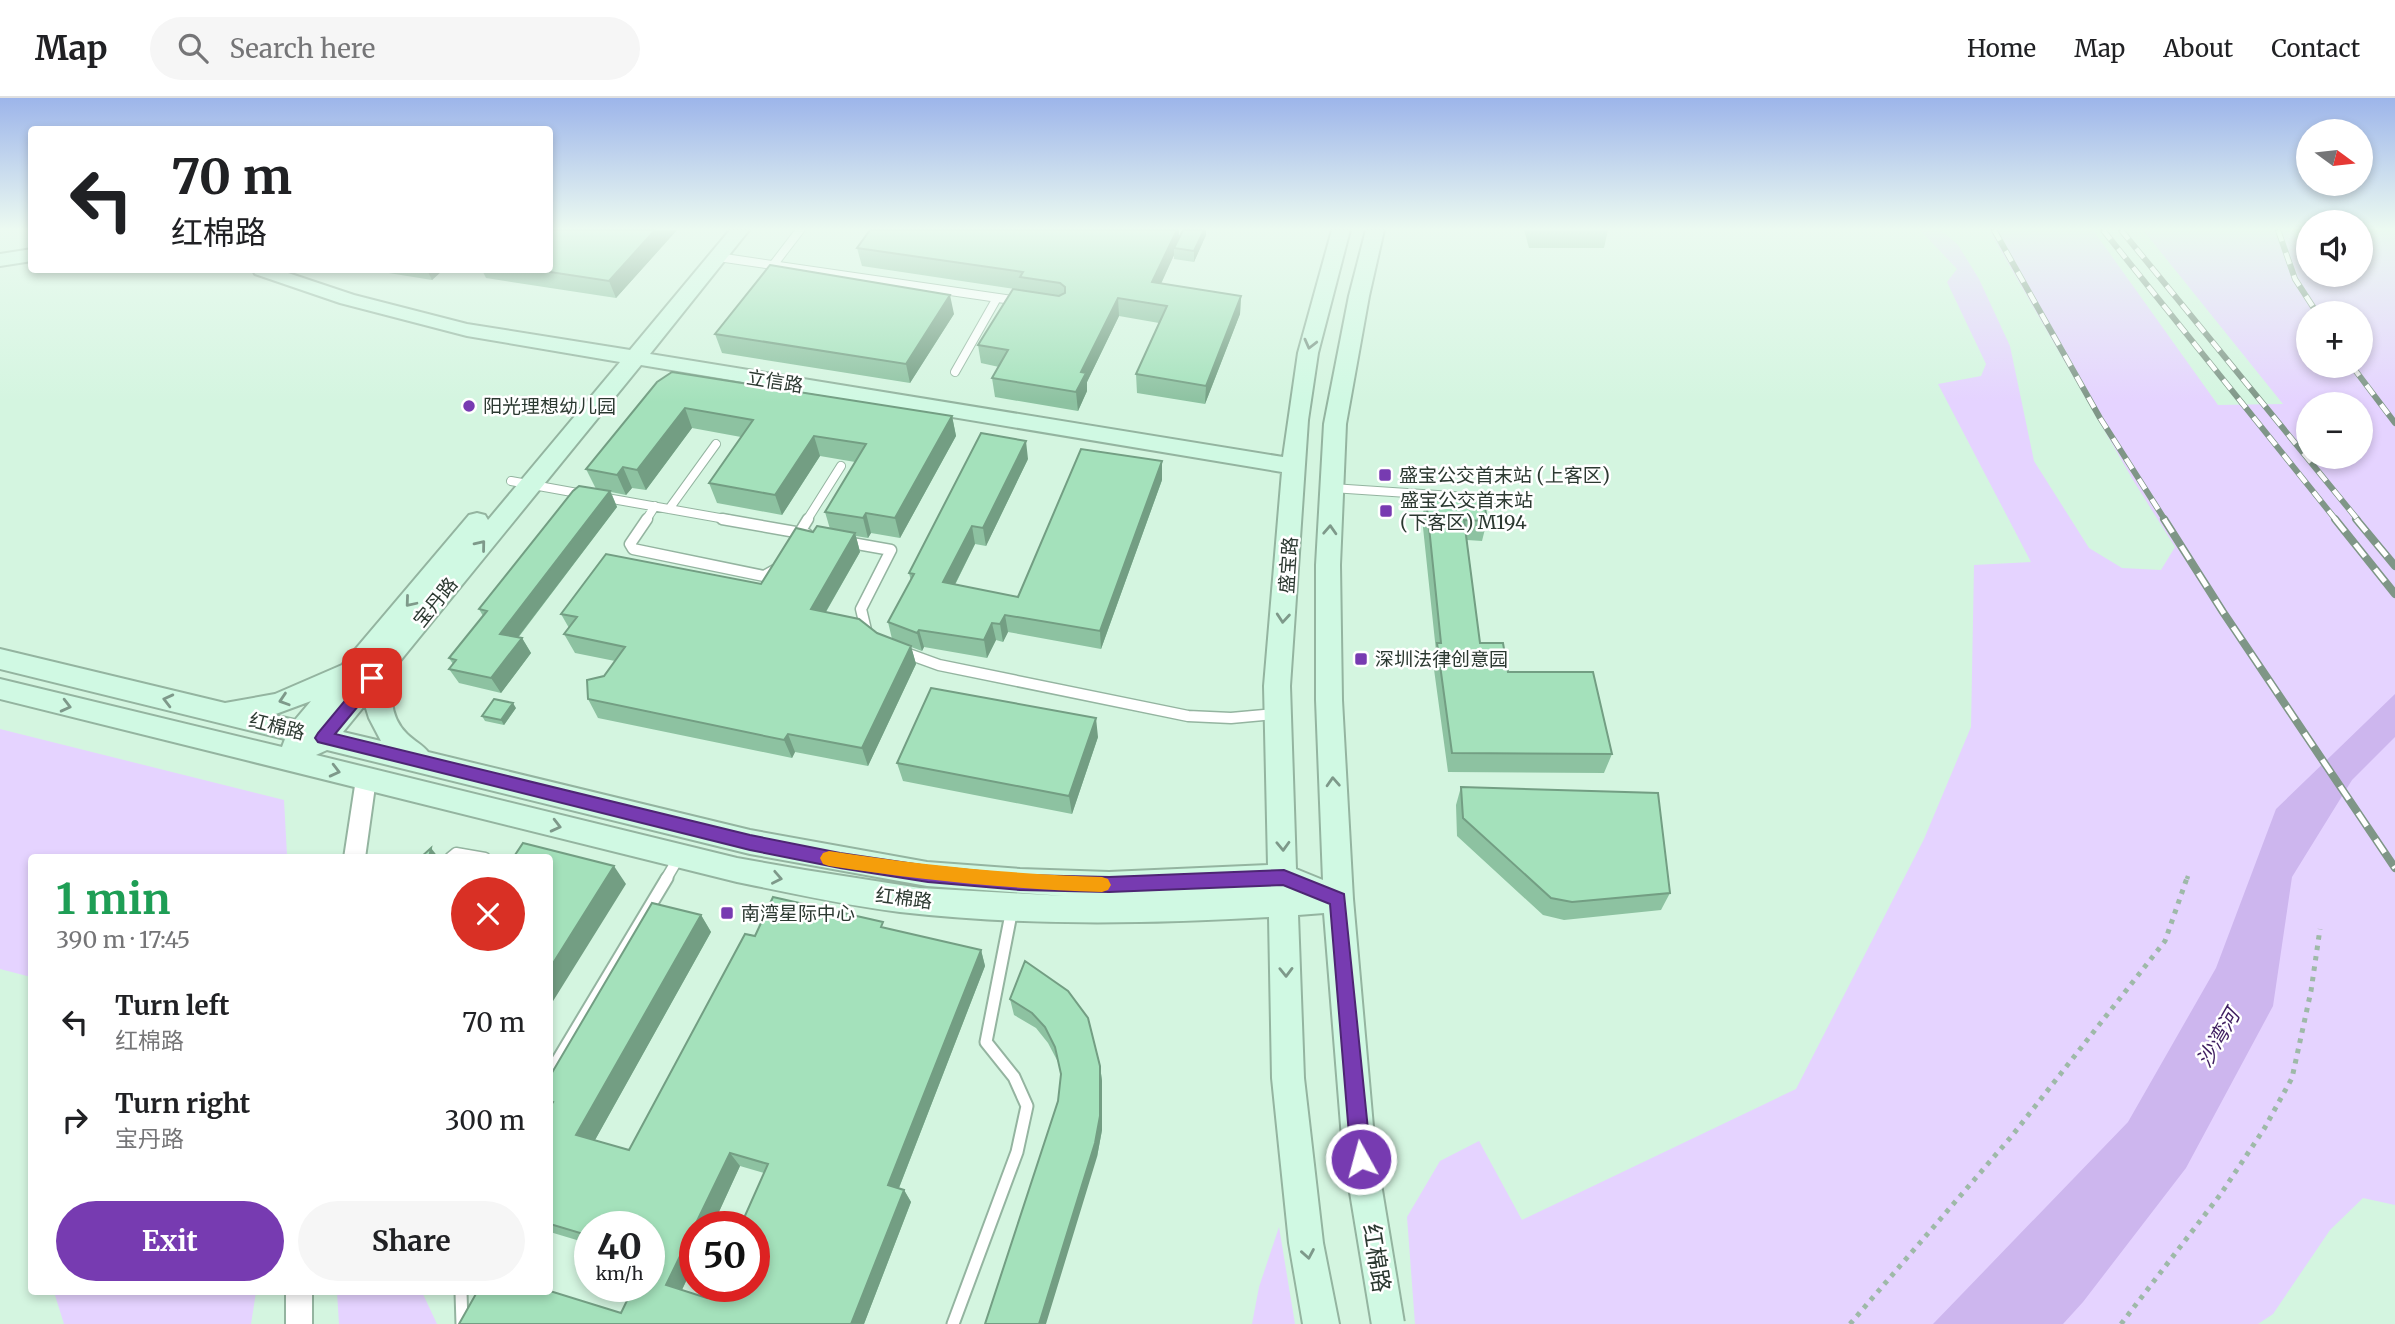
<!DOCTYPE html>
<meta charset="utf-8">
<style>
:root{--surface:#fff;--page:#f6f6f6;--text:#202124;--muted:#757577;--line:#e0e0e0;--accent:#773bb1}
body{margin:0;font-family:Merriweather,"Noto Sans SC",serif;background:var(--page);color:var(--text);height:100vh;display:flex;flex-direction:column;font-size:26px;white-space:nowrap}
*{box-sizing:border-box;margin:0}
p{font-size:23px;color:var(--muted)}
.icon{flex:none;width:38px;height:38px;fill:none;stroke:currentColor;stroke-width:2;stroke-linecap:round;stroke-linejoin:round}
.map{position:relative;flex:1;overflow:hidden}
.side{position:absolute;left:28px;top:756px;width:525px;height:441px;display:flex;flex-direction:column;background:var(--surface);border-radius:7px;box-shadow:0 4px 10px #0003}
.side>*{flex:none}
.banner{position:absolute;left:28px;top:28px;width:525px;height:147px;border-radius:7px;box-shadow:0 4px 10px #0003;background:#fff;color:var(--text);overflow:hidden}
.needle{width:46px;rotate:105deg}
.buttons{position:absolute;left:2296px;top:21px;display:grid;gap:14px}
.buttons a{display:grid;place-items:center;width:77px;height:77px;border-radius:50%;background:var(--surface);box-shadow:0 4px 10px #0003;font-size:35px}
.speed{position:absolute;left:574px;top:1113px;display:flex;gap:14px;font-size:35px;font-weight:700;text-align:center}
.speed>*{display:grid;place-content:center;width:91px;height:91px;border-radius:50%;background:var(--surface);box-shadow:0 4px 10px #0003;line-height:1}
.speed small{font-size:18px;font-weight:400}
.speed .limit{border:10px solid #d22;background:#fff;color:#111}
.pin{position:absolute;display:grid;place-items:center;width:60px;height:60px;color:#fff;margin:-30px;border-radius:14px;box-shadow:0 4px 10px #0006}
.me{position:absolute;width:77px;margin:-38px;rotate:353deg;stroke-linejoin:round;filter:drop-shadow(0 0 5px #0008)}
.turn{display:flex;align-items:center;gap:24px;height:147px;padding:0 28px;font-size:32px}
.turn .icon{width:91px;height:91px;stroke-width:2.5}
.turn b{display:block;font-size:49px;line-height:60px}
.round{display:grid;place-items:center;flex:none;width:74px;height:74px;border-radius:37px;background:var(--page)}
.summary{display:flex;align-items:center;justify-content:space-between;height:119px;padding:0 28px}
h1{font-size:42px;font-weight:700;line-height:52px;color:#1e9e55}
.primary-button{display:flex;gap:14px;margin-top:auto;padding:14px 28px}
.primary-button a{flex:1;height:80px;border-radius:42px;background:var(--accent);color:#fff;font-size:28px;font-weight:700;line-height:80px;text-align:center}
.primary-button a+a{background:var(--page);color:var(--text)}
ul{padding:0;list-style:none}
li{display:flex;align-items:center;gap:21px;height:98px;padding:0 28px}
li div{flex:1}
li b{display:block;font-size:26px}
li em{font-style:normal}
header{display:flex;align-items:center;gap:42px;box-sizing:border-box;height:98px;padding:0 35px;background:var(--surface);border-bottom:2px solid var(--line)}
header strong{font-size:33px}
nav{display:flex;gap:38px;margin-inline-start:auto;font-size:24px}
.search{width:490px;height:63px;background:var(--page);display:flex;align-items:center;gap:18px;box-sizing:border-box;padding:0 24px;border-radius:38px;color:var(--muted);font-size:26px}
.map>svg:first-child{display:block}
.green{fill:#e5d3ff;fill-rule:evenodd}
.water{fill:#cdb6ee}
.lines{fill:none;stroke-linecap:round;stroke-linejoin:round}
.lane-far2-casing{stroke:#94b4a0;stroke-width:10}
.lane-far1-casing{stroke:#94b4a0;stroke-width:13}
.lane-casing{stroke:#94b4a0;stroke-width:15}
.street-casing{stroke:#94b4a0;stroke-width:4}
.secondary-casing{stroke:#94b4a0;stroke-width:4}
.path-far1{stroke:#9eb9a8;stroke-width:4.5;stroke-dasharray:3.5 5;stroke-linecap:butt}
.path{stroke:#9eb9a8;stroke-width:5;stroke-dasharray:4.5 6;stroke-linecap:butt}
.lane-far2{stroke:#fff;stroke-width:8}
.lane-far1{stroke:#fff;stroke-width:10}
.lane{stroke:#fff;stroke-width:11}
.street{fill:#fff;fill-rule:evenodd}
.secondary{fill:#d0f9e3;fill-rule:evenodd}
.rail-far1-casing{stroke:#7f9687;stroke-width:6}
.rail-casing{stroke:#7f9687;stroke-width:8}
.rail-far1{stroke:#fff;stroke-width:4.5;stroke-dasharray:12;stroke-linecap:butt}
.rail{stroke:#fff;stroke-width:5;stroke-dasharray:16;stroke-linecap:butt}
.secondary-bridge-casing{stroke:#94b4a0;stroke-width:36;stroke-linecap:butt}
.secondary-bridge{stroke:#d0f9e3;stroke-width:32}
.wall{fill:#8dc2a1;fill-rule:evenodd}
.shaded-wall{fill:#739e83}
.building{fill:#a4e1bb;stroke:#739e83;stroke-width:2;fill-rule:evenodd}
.oneway{stroke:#7e998a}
.route{fill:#773bb1;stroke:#4d2673;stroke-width:2}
.slow{fill:#f59e0b}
.poi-dot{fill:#773bb1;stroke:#fff;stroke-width:2.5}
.labels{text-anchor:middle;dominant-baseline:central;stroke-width:5;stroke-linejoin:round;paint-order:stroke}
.street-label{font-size:19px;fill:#2c3931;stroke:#fff}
.poi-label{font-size:19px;fill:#2c3931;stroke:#fff;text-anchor:start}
.water-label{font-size:21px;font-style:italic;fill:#3e1d5f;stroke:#fff}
.near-street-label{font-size:23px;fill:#2c3931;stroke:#fff}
</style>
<header>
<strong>Map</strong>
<div class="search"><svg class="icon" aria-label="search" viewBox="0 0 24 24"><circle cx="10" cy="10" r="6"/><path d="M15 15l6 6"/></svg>Search here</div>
<nav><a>Home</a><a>Map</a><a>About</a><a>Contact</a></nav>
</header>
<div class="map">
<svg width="2395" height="1226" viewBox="0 0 2395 1226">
<rect width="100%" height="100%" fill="#d4f5e0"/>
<!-- green -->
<path class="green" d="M1920 132H1941L1958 147 1979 181 2010 248 2034 363 2089 450 2122 470 2161 472 2175 449 2133 382 1989 132H2093L2218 307 2283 306 2143 132H2293L2308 165V177L2355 180 2354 177H2361V132H2395V1107L2363 1100 2330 1132 2273 1216 2258 1226H1415L1407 1119 1440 1063 1479 1043 1522 1122 1796 991 1924 741 1971 629 1974 467 2031 464 1938 286 1981 278 1986 266 1947 184 1957 171ZM2308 215H2361V268H2308ZM2308 306H2361V359H2308Z
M0 631 284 702 287 757 283 760H32L31 879 0 871Z
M1279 1129 1295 1226H1252L1259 1189Z
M54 1194H256L251 1226H64Z
M337 1194H422L437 1226H339Z"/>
<!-- water -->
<path class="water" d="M2395 596V639L2352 682 2292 779 2273 908 2186 1070 2083 1204 2063 1226H1933L2128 1024 2216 870 2276 711Z"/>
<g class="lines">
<!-- lane-far2 casing -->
<g class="lane-far2-casing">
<path id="lane-far2" d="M718 159 1019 203
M774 166 800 132
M955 274 997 200
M511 383 583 396
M1332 390 1513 402
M601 399 731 422
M669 411 716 346
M646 422 655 408
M807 422 841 368"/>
</g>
<!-- lane-far1 casing -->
<g class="lane-far1-casing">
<path id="lane-far1" d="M647 421 630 446 633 451 764 478 775 472
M722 421 807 436
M797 439 808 421
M846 444 891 452 861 511 866 532
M903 554 939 567 1188 618 1231 620 1275 616
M450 760 456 755 485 760
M666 781 679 759"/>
</g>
<!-- lane casing -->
<g class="lane-casing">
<path id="lane" d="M550 975 667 780
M461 1194 462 1226
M953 1226 1017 1054 1027 1008 1014 979 986 944 1012 811"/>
</g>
<!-- street casing -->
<g class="street-casing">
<path id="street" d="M366 673 373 675 376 681 365 760H344L356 681 359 675Z
M286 1194H312V1226H286Z"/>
</g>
<!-- secondary casing -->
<g class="secondary-casing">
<path id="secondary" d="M730 132H749L650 256 1283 359 1298 255 1332 132H1350L1318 255 1308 322 1290 588 1296 771 1323 782 1316 602V467L1324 326 1349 198 1366 132H1384L1369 198 1346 326 1340 467 1342 602 1353 801 1374 1040 1381 1081 1376 1093 1364 1098 1352 1093 1347 1081 1342 1040 1324 815 1298 817 1304 980 1323 1145 1339 1226H1303L1289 1145 1272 980 1269 819C1146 826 1022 828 900 814 845 807 791 795 737 784L0 601V581L282 649 285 641 0 571V551L225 605 275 596 342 567 469 417 477 415 485 417 488 422 620 264 467 238 340 205 255 176 253 172H279L354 197 467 226 630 252ZM641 267 1282 374 1264 588 1268 767 1109 774 1020 771 927 764 750 732 428 654C423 647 414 643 407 636 387 616 391 593 396 568ZM311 603 295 622 273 617ZM365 607 369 620 381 643 343 634ZM327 652 750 756 927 788 1065 798 920 790 805 772 737 760 316 657Z
M32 151V163L0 168V156Z"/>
</g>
<!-- path-far1 -->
<path class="path-far1" d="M2187 781 2188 778"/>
<!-- path -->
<path class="path" d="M1850 1226 2011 1039 2165 843 2187 780
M2121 1226 2220 1097 2264 1031 2292 980 2311 893 2320 831"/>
<!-- lane-far2 -->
<use href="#lane-far2" class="lane-far2"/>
<!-- lane-far1 -->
<use href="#lane-far1" class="lane-far1"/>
<!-- lane -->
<use href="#lane" class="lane"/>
<!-- street -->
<use href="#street" class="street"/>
<!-- secondary -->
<use href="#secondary" class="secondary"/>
<!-- rail-far1 casing -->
<g class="rail-far1-casing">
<path id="rail-far1" d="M1994 132 2100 320 2165 422
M2103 132 2336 422
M2121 132 2358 422
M2278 132 2295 181 2317 215
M2352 268 2395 325"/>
</g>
<!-- rail casing -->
<g class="rail-casing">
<path id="rail" d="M2164 421 2223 514 2395 770
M2335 421 2395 496
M2356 421 2395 468"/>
</g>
<!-- rail-far1 -->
<use href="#rail-far1" class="rail-far1"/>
<!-- rail -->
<use href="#rail" class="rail"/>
<!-- secondary-bridge casing -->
<g class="secondary-bridge-casing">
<path id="secondary-bridge" d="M1364 1081 1388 1226"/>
</g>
<!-- secondary-bridge -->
<use href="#secondary-bridge" class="secondary-bridge"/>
</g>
<!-- wall -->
<path class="wall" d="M677 132 616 200 486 180 482 172H550Z
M870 132H1179V140L1206 137 1194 164 1174 161V157L1161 186 1241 198 1240 216 1205 306 1137 295 1136 276 1159 225 1119 218 1087 284V293L1078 313 995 299 992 280 999 269 981 265 978 247 1022 192 862 168 857 150Z
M1524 132H1608L1604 150H1529Z
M370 172H443L432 182Z
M954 216 910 285 722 255 715 236Z
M657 284 952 318 956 338 900 440 871 435 868 440 856 438 860 454 826 514 892 541 888 524 911 483 909 475 1028 361 986 448 975 446 955 487 1018 499 1162 382 1101 551 1008 534 1003 544 996 542 987 560 924 549 922 553 911 549 916 566 868 668 795 654 792 660 598 620 588 601 615 563 575 555 564 536 569 530 561 516 761 486 813 434 830 431 825 414 855 364 820 358 782 417 717 405 709 385 741 339 692 330 646 392 632 390 626 397 611 394 617 409 518 540H522L531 555 501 595 459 585 449 571 453 566 449 560 483 518 479 511 596 391 586 371Z
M1426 400 1487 423 1482 443 1467 442 1480 545 1508 574 1612 656 1604 675 1448 674 1433 564 1436 553 1422 420Z
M516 610 504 627 485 623 482 618Z
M1098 639 1072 716 903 683 897 665Z
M1461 689 1670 795 1661 812 1564 822 1543 817 1457 738 1456 707Z
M701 817 711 834 595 1042 629 1052 755 838 885 830 981 852 985 868 899 1090 904 1092 911 1104 864 1226H459L621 1215 649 1188V1129H590V1146L550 1134V978ZM740 1068 764 1075 707 1200 682 1192 695 1164V1129H712Z
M1025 863 1100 968 1102 983V1032L1097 1059 1061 977 1058 964 1048 945 1036 930 1014 917 1010 901Z"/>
<!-- shaded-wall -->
<path class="shaded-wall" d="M655 132H677L616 200 609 183Z
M1177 132H1179V145L1174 150V157L1153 203 1152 184Z
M1204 132H1206V137L1194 164V153Z
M427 172H443L432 182Z
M950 197 954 216 910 285 906 266Z
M1241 198 1240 216 1205 306 1206 288Z
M1118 200 1119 218 1087 284V293L1078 313 1076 294 1081 274Z
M685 310 692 330 646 392 637 372Z
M952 318 956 338 900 440 895 420Z
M814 338 820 358 782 417 775 397Z
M1026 343 1028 361 986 448 983 430Z
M1162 363V382L1101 551 1100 533Z
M623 369 632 390 626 397 617 377Z
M610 393 617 409 509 551 500 536Z
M866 415 871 435 868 440 863 420Z
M972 428 975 446 947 502 943 484Z
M855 435 860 454 817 529 811 511Z
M1005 517 1008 534 1003 544 1000 526Z
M992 525 996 542 987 560 984 542Z
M919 532 924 549 922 553 917 535Z
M522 540 531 555 501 595 491 580Z
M911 548 916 566 868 668 862 650Z
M513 605 516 610 504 627 501 622Z
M1096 620 1098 639 1072 716 1069 698Z
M788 636 795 654 792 660 784 642Z
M431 750 439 760H429Z
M614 768 626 786 550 908V870Z
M701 817 711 834 590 1051 576 1037Z
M981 852 985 868 895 1100 888 1087Z
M1100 968 1102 983V1032L1097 1059 1046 1226H1039Z
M730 1055 740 1068 712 1129H695V1164L679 1198 666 1187Z
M904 1092 911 1104 864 1226H851Z"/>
<!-- building -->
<path class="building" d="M550 132H655L609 183 537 172H550Z
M870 132H1177L1152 184 1241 198 1206 288 1136 276 1167 208 1118 200 1081 274 1086 275 1076 294 992 280 1008 252 978 247 1013 191 1059 198 1065 195V189L1060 185 1020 179 1023 174 857 150Z
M1183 132H1204L1194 153 1174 150Z
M770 167 950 197 906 266 715 236Z
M672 274 952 318 895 420 866 415 863 420 825 414 866 346 814 338 775 397 709 385 753 322 685 310 637 372 623 369 617 377 586 371 657 284Z
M981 335 1026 343 983 430 972 428 943 484 1018 499 1081 351 1162 363 1100 533 1005 517 1000 526 992 525 984 542 919 532 917 535 888 524 914 476 909 475Z
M579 388 610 393 500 536 522 540 491 580 449 571 456 562 449 560 487 513 479 511 573 393Z
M1426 400 1484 402 1487 423 1464 422 1480 545H1503L1508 574H1593L1612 656 1452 655 1437 545H1441Z
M817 428 855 435 811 511 859 521 877 535 911 548 862 650 788 636 784 642 588 601 587 582 604 578 625 549 564 536 577 519 561 516 606 456 761 486 796 430 813 434Z
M931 590 1096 620 1069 698 897 665Z
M494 601 513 605 501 622 482 618Z
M1461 689 1658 695 1670 795 1572 804 1551 800 1463 720Z
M523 745 614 768 550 870V760H513Z
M431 750 429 760H420Z
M773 799 883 824 881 829 981 852 888 1087 904 1092 851 1226H459L477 1194 550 1193 621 1215 634 1188H649V1159L651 1156H649V1129H590V1138L550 1126V1009L553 1004 550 1003V978L652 805 701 817 576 1037 629 1052 745 836 755 838ZM730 1055 768 1066 740 1129H754V1188H712L707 1200 666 1187Z
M1025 863 1068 893 1088 920 1100 968V1018L1095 1045 1039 1226H985L1058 1003 1061 976 1055 949 1045 929 1032 915 1010 901Z"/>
<!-- one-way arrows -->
<defs><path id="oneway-chevron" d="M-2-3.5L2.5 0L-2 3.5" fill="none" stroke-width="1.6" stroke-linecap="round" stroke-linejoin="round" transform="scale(1.75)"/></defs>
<g class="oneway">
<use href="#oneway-chevron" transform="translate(1310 246) rotate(104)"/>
<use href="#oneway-chevron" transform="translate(1330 432) rotate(-87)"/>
<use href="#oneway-chevron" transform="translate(481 447) rotate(-51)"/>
<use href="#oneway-chevron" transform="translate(410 504) rotate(130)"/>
<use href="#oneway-chevron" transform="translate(1283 520) rotate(95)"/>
<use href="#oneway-chevron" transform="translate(168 602) rotate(-166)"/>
<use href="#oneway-chevron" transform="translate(284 602) rotate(162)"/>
<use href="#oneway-chevron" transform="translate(66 608) rotate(14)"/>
<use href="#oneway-chevron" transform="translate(335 673) rotate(14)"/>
<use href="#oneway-chevron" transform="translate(1333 684) rotate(-93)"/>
<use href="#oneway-chevron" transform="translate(556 728) rotate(14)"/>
<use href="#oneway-chevron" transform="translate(1283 748) rotate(88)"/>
<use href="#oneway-chevron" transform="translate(777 780) rotate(11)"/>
<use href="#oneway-chevron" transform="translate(1286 874) rotate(89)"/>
<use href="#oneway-chevron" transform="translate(1308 1156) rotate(80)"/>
</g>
<!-- sky -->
<linearGradient id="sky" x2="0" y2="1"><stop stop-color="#9db5ea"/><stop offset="0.43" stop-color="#ecfaf1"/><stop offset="1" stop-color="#ecfaf1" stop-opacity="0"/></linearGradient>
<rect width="2395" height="304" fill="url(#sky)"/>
<!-- route -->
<path class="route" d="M372 574 378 576 380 580 378 584 335 636 750 737 840 755 928 768 1020 777 1109 779 1284 772 1344 796 1371 1061 1368 1068 1361 1071 1354 1068 1351 1061 1330 806 1283 787 1109 794 1020 792 928 784 840 770 750 752 318 644 315 640 318 635 367 576Z"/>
<!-- slow -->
<path class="slow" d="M829 753C920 767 1010 776 1102 779L1108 781 1111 787 1108 792 1102 794C1009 791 920 782 829 768L823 766 820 760 823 755Z"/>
<!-- markers -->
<g class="poi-dot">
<circle cx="469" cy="308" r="7"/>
<rect x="1378" y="370" width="14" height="14" rx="3.5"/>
<rect x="1379" y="406" width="14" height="14" rx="3.5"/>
<rect x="1354" y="554" width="14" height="14" rx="3.5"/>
<rect x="720" y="808" width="14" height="14" rx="3.5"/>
</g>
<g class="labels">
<!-- street labels -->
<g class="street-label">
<text transform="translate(775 283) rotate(9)">立信路</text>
<text transform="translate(1288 467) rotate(-86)">盛宝路</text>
<text transform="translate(435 504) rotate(-51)">宝丹路</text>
<text transform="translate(277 628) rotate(14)">红棉路</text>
<text transform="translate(904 800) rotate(7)">红棉路</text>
</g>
<!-- poi labels -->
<g class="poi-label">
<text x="483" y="308">阳光理想幼儿园</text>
<text x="1399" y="377">盛宝公交首末站 (上客区)</text>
<text x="1400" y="402">盛宝公交首末站<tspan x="1400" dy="22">(下客区) M194</tspan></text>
<text x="1375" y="561">深圳法律创意园</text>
<text x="741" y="815">南湾星际中心</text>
</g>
<!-- water labels -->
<g class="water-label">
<text transform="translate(2218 940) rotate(-60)">沙湾河</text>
</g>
<!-- near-street labels -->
<g class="near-street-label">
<text transform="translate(1377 1160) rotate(81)">红棉路</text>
</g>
</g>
</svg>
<div class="buttons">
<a><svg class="needle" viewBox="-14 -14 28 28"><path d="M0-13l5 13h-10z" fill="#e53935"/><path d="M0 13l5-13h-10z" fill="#757577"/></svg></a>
<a><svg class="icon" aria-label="sound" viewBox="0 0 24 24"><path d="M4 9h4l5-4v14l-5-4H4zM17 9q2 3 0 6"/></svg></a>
<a>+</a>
<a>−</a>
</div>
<div class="speed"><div>40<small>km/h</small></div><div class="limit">50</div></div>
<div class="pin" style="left:372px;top:580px;background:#d93025"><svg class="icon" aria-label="arrive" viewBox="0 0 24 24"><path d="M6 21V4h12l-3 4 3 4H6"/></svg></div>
<svg class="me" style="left:1361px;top:1061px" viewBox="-20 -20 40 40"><circle r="17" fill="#773bb1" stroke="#fff" stroke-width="3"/><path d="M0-11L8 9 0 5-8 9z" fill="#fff"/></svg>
<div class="banner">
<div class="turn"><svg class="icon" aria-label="left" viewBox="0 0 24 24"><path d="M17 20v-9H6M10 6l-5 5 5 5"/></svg><div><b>70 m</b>红棉路</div></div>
</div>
<section class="side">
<div class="summary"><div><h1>1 min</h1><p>390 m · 17:45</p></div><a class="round" style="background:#d93025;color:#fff"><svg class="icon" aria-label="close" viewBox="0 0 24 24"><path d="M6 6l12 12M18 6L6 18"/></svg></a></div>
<ul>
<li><svg class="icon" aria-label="left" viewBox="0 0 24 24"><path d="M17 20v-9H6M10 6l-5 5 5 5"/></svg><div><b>Turn left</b><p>红棉路</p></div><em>70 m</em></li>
<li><svg class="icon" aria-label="right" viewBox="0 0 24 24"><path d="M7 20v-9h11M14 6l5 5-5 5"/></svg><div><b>Turn right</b><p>宝丹路</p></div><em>300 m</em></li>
</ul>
<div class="primary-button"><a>Exit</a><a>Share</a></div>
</section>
</div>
